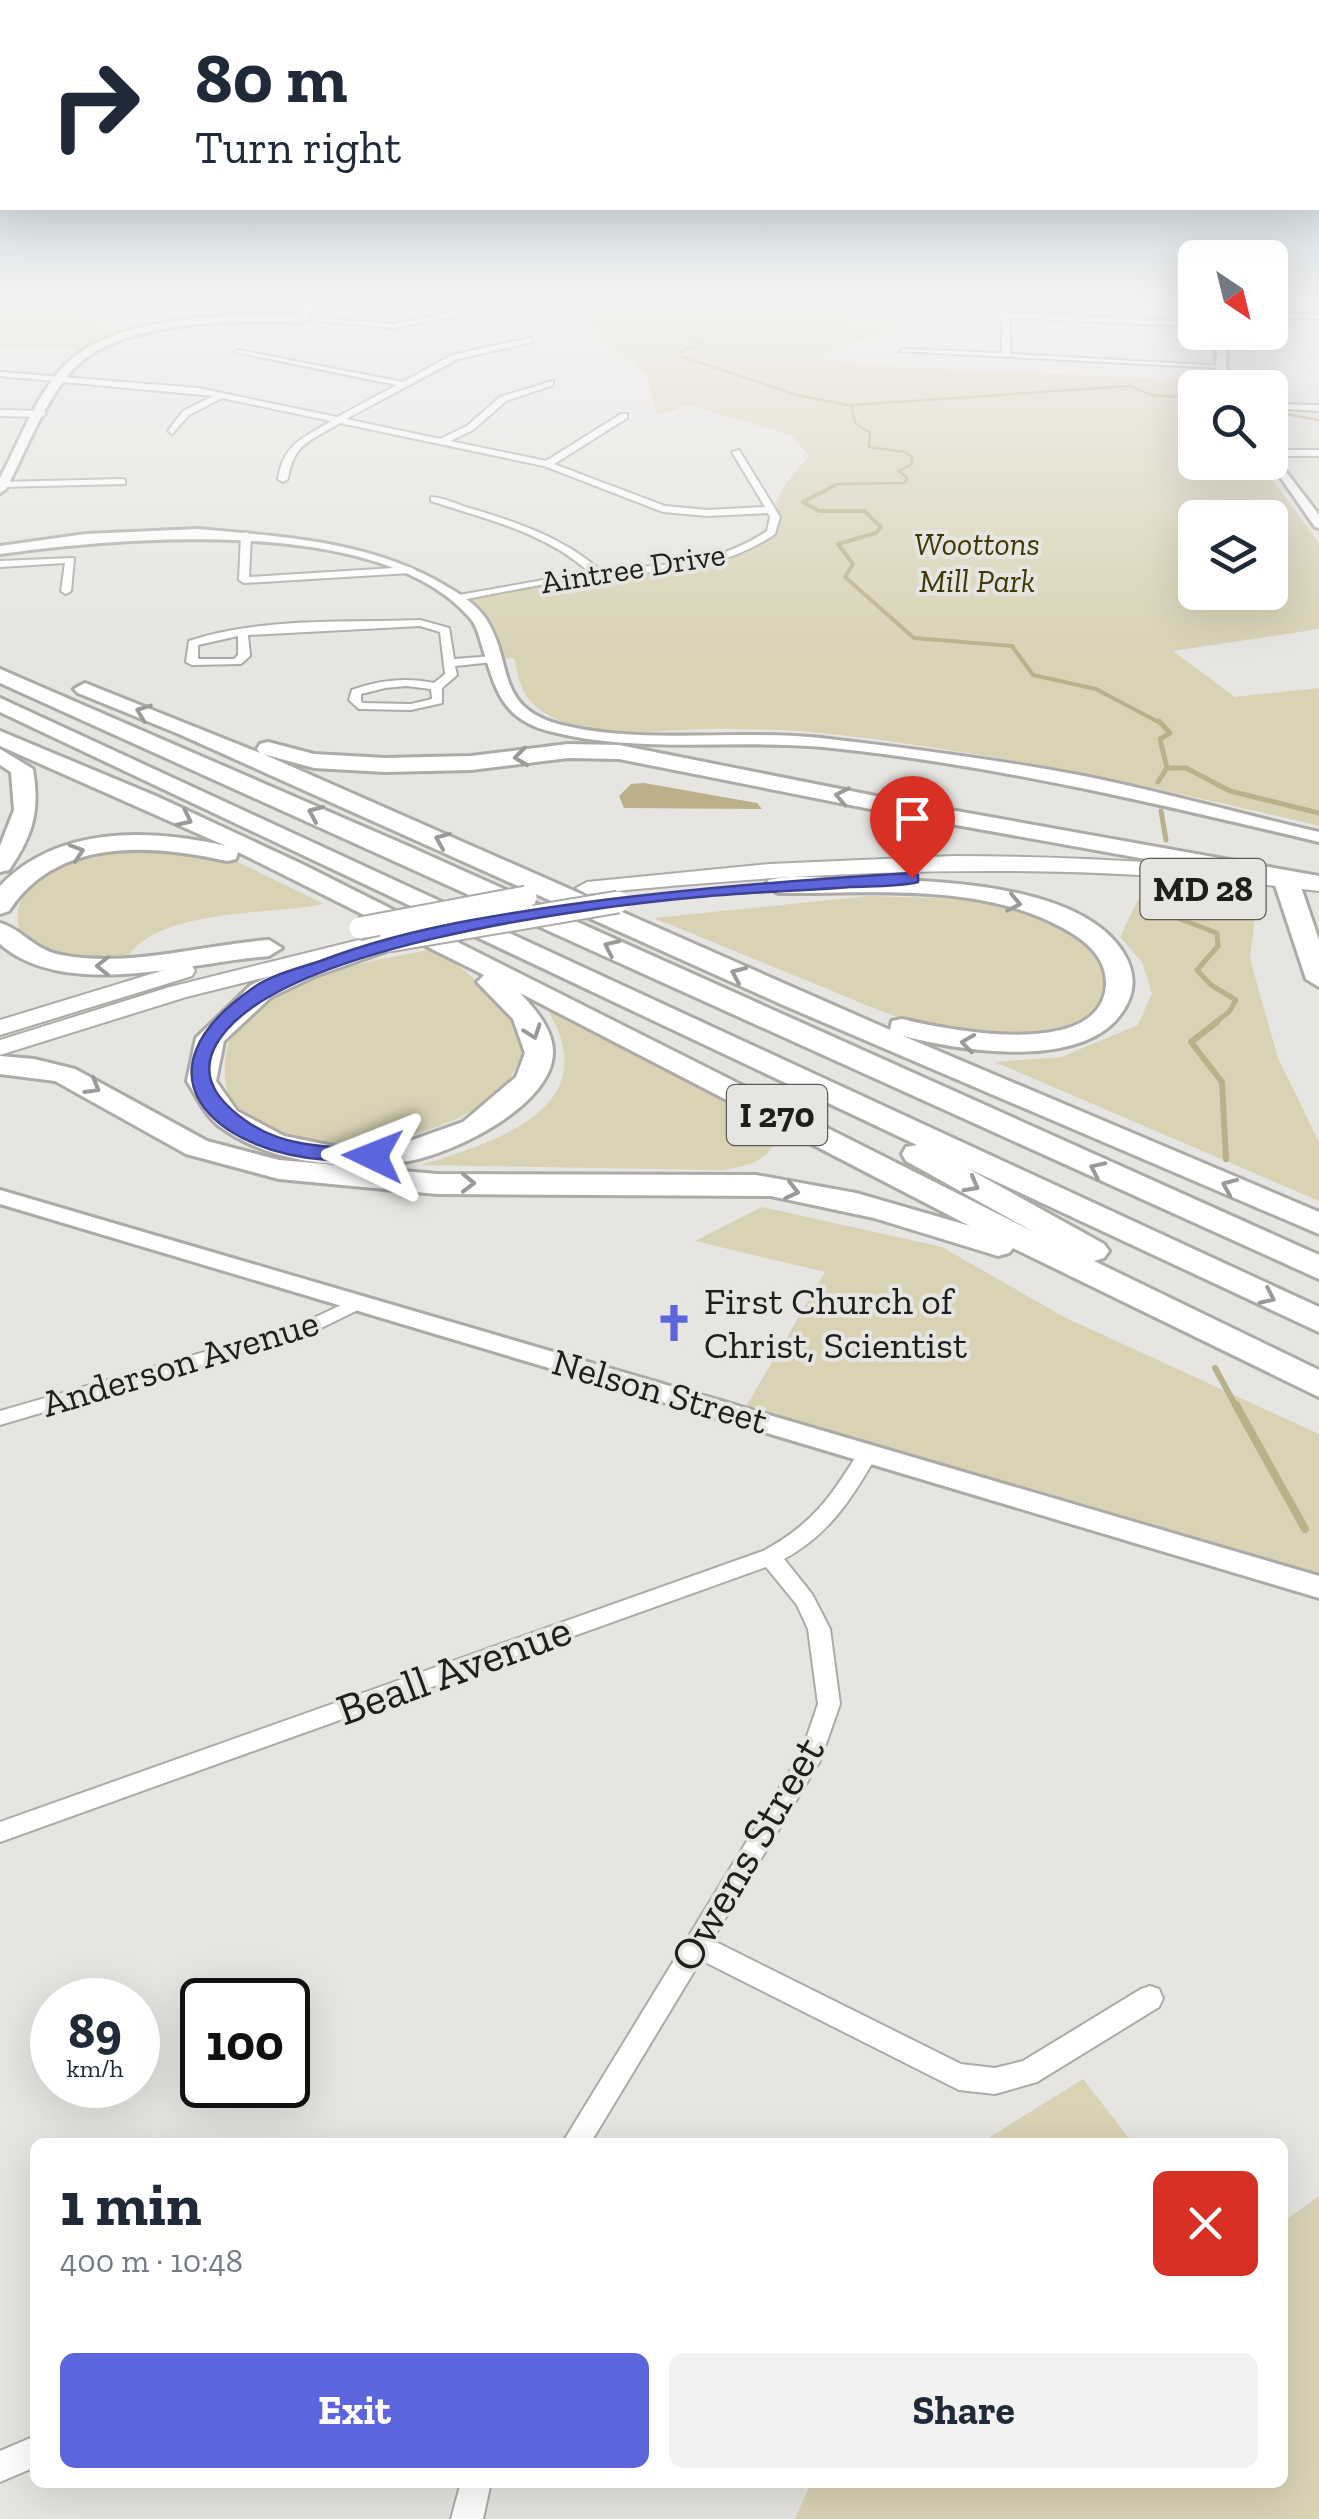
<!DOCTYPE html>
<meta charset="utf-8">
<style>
:root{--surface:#fff;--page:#f2f2f3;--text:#1f2937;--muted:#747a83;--accent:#5c65dc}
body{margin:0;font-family:"Zilla Slab",serif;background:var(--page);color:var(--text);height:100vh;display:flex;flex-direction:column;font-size:38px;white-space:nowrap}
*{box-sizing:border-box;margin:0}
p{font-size:32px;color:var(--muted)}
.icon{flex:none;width:55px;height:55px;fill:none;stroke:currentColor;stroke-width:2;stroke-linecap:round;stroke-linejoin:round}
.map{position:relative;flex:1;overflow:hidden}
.side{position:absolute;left:30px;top:2138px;width:1258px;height:350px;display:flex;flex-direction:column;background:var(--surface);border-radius:15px;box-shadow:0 10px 40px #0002}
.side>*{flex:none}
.hud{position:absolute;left:0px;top:0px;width:1320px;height:210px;box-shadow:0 10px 40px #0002;background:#fff;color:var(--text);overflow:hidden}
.needle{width:65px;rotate:145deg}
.controls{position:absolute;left:1178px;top:240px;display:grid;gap:20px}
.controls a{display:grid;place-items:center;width:110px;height:110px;border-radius:15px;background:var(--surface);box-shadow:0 10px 40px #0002;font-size:50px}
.speed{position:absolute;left:30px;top:1978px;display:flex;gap:20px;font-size:50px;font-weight:700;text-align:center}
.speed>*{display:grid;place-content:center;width:130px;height:130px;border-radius:50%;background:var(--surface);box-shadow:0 10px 40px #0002;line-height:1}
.speed small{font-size:25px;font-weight:400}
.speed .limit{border:5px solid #111;border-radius:15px;background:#fff;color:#111}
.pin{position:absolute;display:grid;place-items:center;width:85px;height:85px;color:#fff;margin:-102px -42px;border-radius:50% 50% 50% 0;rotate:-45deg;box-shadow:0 0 10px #0007}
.pin .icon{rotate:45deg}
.me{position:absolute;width:110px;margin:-55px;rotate:272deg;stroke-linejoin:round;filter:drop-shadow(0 0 8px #0008)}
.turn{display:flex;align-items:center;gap:35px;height:210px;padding:0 30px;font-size:45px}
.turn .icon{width:130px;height:130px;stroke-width:2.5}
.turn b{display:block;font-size:70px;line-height:85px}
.round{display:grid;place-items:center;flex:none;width:105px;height:105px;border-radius:15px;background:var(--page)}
.overview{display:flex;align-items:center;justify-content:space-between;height:170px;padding:0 30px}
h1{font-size:60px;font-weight:800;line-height:75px}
.action{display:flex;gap:20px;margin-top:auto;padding:20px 30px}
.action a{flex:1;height:115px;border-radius:15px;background:var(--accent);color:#fff;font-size:40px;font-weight:800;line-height:115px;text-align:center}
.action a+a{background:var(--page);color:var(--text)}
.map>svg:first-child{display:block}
.green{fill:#d9d2b5;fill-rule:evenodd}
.water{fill:#bab18a}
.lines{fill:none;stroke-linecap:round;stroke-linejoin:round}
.stream-far4{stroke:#bab18a;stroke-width:2.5}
.stream-far3{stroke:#bab18a;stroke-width:4}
.stream-far2{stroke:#bab18a;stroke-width:5}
.stream-far1{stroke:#bab18a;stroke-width:6}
.stream{stroke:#bab18a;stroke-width:8}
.minor-casing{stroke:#acaba7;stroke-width:4}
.tertiary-casing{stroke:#acaba7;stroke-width:6}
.primary-casing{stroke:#acaba7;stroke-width:4}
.motorway-casing{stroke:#acaba7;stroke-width:6}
.minor{fill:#fff;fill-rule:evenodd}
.tertiary{fill:#fff;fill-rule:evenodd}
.primary{fill:#fff;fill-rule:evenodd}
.motorway{fill:#fff;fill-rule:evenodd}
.primary-bridge-casing{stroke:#acaba7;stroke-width:25;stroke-linecap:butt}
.primary-bridge{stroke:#fff;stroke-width:21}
.oneway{stroke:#9a9a99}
.route{fill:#5c65dc;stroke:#3c428f;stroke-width:2.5}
.labels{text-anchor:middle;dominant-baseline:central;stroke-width:8;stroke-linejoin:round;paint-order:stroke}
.far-park-label{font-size:32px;font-style:italic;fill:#423704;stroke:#e6e5e1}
.far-street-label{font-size:32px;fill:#1e1e1d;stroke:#e6e5e1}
.shield{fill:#e6e5e1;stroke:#5a5a58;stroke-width:2.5}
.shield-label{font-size:35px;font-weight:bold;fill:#1e1e1d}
.poi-label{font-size:38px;fill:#1e1e1d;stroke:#e6e5e1;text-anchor:start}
.street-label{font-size:38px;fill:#1e1e1d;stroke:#e6e5e1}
.near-street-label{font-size:45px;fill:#1e1e1d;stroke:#e6e5e1}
</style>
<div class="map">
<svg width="1319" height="2519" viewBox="0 0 1319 2519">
<rect width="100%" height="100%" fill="#e6e5e1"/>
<!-- green -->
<path class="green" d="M0 302H44L124 332 79 349 0 347Z
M550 302H753L855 313 848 323 893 327 820 356 858 365 1209 381 1212 387 1195 388V462L1260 463 1319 543V629L1173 651 1235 697 1319 688V826C1161 788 1002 754 840 735 795 730 749 728 704 729 659 730 602 740 560 721 525 705 522 693 514 658L493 659 480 620 457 598 547 580 708 562 772 532C770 499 788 480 809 456L791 435 688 405 657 416 646 375 594 330 590 318 566 314 563 307ZM1195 518H1270V592H1195Z
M134 848 234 860 324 904C272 915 154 908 126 960 83 964 59 958 21 937 0 870 87 854 134 848Z
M868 896C940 898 1036 896 1093 949 1109 964 1112 983 1100 1002 1085 1026 1046 1035 1019 1038 947 1045 873 1007 808 981 757 960 705 939 654 918Z
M1138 900 1235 908 1255 918 1250 959 1278 1058 1319 1142V1201L995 1062 1061 1057 1138 1025 1152 993 1142 962 1120 937Z
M437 948C466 974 514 1003 522 1043 524 1054 516 1069 510 1078 456 1157 197 1187 227 1049 242 979 379 960 437 948Z
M547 1009 756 1117 777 1137C768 1162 746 1167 722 1170L420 1165C495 1142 608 1109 547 1009Z
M762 1207 942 1247 1064 1317 1319 1434V1587L741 1415 825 1272 695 1241Z
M1083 2079 1132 2142H982Z
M1319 2196V2519H795L811 2483 1282 2482 1283 2222Z"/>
<!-- water -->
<path class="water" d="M644 783 757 803 762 809 624 808 619 796 631 784Z"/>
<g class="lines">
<!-- stream-far4 -->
<path class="stream-far4" d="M678 302 692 309 690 315 672 322 701 344 682 350 680 356 797 395 852 406 855 423 870 433 869 447 905 452 912 457V464L899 471 907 478 905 483 837 484 829 488
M852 405 1130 386 1151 395 1195 398
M1280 413 1319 420"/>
<!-- stream-far3 -->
<path class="stream-far3" d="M834 486 803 502 819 511H864L881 527 876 533 838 544 853 564 845 577 914 638 1012 646 1033 675 1096 689 1162 724"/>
<!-- stream-far2 -->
<path class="stream-far2" d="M1167 768H1186L1230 791 1319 813
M1158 782 1167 768 1160 739 1170 733 1159 721
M1161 811 1166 840
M1159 897V911L1217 933 1218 946 1197 970 1211 985 1236 1000 1229 1012 1213 1024"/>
<!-- stream-far1 -->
<path class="stream-far1" d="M1217 1022 1191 1042 1222 1082 1226 1159
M1215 1368 1237 1408"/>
<!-- stream -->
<path class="stream" d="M1236 1405 1305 1529"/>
<!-- minor casing -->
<g class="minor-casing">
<path id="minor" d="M1006 304 1010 306V313L1195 322V326L1010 318V354L1225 366 1221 368 899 351 903 349 1002 353V317L999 315Z
M482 306 485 310 393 328 296 319 300 317 393 324Z
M1270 313 1319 315V319L1270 317Z
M530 338 533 342 458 359 346 419 440 439 467 426 500 397 553 381V385L506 401 473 430 450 441 546 461 621 414H627V418L554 464 665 506 708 510 765 507 732 452 739 450 780 517 775 534C716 575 649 570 580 579 539 584 498 593 457 601L453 600V596L589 572C545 532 485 519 431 501V497C444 498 457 504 469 508 517 522 562 537 600 570 660 565 716 566 767 531L770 517 768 513 708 516 663 512 544 466 340 423C311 441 293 443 288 479L283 482 278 479C284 443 302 439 331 421L222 398 189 415 172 434 168 431 183 411 213 396 0 376V372L198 388 337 417 397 385 235 352 239 350 403 382 452 355Z
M1270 404 1319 405V411L1270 408Z
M0 410 42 411 46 414 42 417 0 416Z
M1270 450H1319V456H1270Z
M122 479 125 480V484L0 487 2 482Z
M246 532 251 535 249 577 410 567 415 570 410 573 244 583 239 580 241 535Z
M74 558 71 591 66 594 61 591 65 563 0 567V561Z
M420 620 449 628 454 659 493 656 499 659 493 662 455 666 457 675 442 688V703L411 710 359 709 349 700 352 690C379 680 406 677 434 683L445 674 440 632 420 626 248 635 250 656 241 664 192 665 186 662 189 641C262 617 345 623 420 620ZM238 636V655L234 659H198V645ZM406 686 431 689 432 699 411 704 362 703 361 700V694L385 688Z
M358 1297 364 1299 367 1303 364 1307 313 1332 0 1425V1411L301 1324Z
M868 1446 875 1448 878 1453C853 1497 830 1534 784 1559L812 1594 830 1629 840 1704 820 1761 712 1940 961 2064 995 2068 1023 2061 1141 1989 1150 1986 1159 1989 1163 1998 1159 2007 1037 2082 995 2094 959 2090 701 1960 591 2142H563L802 1751 818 1704 808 1629 797 1605 766 1567 0 1842V1822L763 1551C813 1524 832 1496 861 1448Z
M35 2436V2467L0 2482V2451Z
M461 2482H491L483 2519H451Z"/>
</g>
<!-- tertiary casing -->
<g class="tertiary-casing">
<path id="tertiary" d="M306 302H316V309L300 322C236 320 114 319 70 373 42 406 26 451 6 489L0 493V478C20 441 36 394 66 364 116 315 232 314 298 316L306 308Z
M1218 332H1228L1226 366 1233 388H1223L1216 366Z
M1270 451 1319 515V528L1315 527 1270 462Z
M198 529C284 537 370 541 446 586 460 594 477 605 486 619 514 663 494 706 558 724 638 746 744 728 829 739 914 749 1000 760 1084 776 1163 792 1241 814 1319 832V842C1155 803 991 764 823 747 734 739 640 754 553 732 501 720 496 690 482 646 479 636 477 626 470 618 380 514 123 537 0 554V546L86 534Z
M0 1190 1319 1576V1598L0 1204Z"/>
</g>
<!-- primary casing -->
<g class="primary-casing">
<path id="primary" d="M953 856C1076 856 1197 863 1319 879V891C1071 860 835 868 587 894L576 888 587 882 770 864Z
M359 940 367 942 370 947 367 952 186 997 0 1055V1040L170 987Z
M184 964 192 966 195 971 192 976 0 1035V1020Z"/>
</g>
<!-- motorway casing -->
<g class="motorway-casing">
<path id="motorway" d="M0 669 408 846 1319 1255V1279L0 683Z
M85 683 260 753 257 749 260 744 268 742 314 754 385 758 471 756 568 744 619 745 906 802 1319 876V890L1301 887 1319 940V987L1306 979 1274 882 906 816 619 759 568 758 471 770 385 772 314 768 263 754 890 1030 892 1021 902 1019C946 1030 1101 1061 1106 985 1107 957 1085 940 1063 928 980 882 869 894 778 893L765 885 769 880C793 874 821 878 845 879 921 880 1077 880 1123 952 1133 968 1136 985 1128 1002 1095 1074 962 1051 903 1036L1319 1212V1234L783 1005 179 734 78 693 74 689Z
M0 698 1319 1307V1332L965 1167 1104 1244 1109 1251 1104 1258 1094 1261 1319 1370V1397L1013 1248 1009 1253 998 1256 874 1218 771 1196 437 1194 279 1179 186 1154 55 1081 0 1074V1056L34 1059 75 1069 207 1141 279 1160 437 1174 756 1175 856 1193 970 1226 520 993C535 1009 553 1029 553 1052 553 1105 454 1153 409 1161 348 1171 269 1164 218 1125 205 1115 196 1095 187 1081L196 1038 251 985 296 964 380 935H398L402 941 398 947 315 976 271 997 224 1041 216 1081 237 1111 284 1136 338 1147 404 1143 463 1122 516 1077 525 1053 513 1019 477 982 484 975 238 852 236 859 227 861C151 844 57 837 9 911L0 914V886C58 825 151 829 226 846L0 746V731L156 796 302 864 1034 1232 906 1161 902 1154 906 1147 917 1145 0 712Z
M0 749 33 769C40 811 33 835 9 870L0 872V846L14 810 11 772 0 765Z
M0 923C22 929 34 950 61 955 128 968 201 945 269 940L282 948 269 956C191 962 65 1001 0 944Z"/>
</g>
<!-- minor -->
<use href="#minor" class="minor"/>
<!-- tertiary -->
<use href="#tertiary" class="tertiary"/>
<!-- primary -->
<use href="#primary" class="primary"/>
<!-- motorway -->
<use href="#motorway" class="motorway"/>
<!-- primary-bridge casing -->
<g class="primary-bridge-casing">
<path id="primary-bridge" d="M360 928 526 897
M389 941 618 902"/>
</g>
<!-- primary-bridge -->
<use href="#primary-bridge" class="primary-bridge"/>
</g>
<!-- one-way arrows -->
<defs><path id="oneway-chevron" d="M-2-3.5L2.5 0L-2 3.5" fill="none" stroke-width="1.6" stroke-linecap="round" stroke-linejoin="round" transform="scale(2.5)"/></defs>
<g class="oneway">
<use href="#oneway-chevron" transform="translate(143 712) rotate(-159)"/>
<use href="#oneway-chevron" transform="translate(521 757) rotate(173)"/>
<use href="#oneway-chevron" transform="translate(842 796) rotate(-169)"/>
<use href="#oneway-chevron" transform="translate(315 813) rotate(-156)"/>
<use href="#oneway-chevron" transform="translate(185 819) rotate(26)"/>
<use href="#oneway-chevron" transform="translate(442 840) rotate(-157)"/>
<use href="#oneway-chevron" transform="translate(77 852) rotate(-18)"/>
<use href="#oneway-chevron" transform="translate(1014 903) rotate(12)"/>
<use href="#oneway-chevron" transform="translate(611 947) rotate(-155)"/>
<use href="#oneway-chevron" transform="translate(103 966) rotate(180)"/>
<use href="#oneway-chevron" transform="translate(738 974) rotate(-156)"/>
<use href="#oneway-chevron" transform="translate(533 1032) rotate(70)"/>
<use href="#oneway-chevron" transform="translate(968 1043) rotate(-172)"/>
<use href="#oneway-chevron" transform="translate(93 1087) rotate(30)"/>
<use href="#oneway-chevron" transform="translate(1097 1169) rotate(-155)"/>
<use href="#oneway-chevron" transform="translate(468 1183) rotate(1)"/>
<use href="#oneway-chevron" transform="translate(972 1185) rotate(29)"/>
<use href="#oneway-chevron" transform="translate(1229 1186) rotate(-157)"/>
<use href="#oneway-chevron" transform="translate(792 1191) rotate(13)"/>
<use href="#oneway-chevron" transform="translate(1268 1297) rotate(25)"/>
</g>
<!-- sky -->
<linearGradient id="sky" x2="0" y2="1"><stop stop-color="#95b3c2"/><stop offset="0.46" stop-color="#f4f3f2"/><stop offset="1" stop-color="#f4f3f2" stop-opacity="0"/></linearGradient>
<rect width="1319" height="655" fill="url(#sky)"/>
<!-- route -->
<path class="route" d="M912 873 918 875V882C897 887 873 886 850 887 800 891 749 892 699 897 589 907 275 946 217 1043 196 1078 221 1104 249 1123 287 1148 329 1147 373 1149L380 1151 383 1156 380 1161C364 1165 344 1161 328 1160 213 1152 129 1073 253 988 272 974 301 968 323 960 402 930 483 917 566 905 681 889 796 880 912 873Z"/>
<!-- icons -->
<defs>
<g id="church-bare" transform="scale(3)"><path d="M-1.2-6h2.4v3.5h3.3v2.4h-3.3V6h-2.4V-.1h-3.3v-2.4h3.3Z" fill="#5c65dc" stroke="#e6e5e1" stroke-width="2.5" paint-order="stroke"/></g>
</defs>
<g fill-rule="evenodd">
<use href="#church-bare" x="674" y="1323"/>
</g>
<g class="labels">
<!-- far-park labels -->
<g class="far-park-label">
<text x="977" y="544">Woottons<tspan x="977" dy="37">Mill Park</tspan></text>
</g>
<!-- far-street labels -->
<g class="far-street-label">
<text transform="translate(633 568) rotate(-9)">Aintree Drive</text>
</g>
<!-- shield labels -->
<g class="shield">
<rect x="1140.5" y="859" width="125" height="60" rx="8"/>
<rect x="727" y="1085" width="100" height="60" rx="8"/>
</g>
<g class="shield-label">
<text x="1203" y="889">MD 28</text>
<text x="777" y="1115">I 270</text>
</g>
<!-- poi labels -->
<g class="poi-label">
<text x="704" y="1301">First Church of<tspan x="704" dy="44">Christ, Scientist</tspan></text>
</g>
<!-- street labels -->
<g class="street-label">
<text transform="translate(180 1363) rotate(-17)">Anderson Avenue</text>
<text transform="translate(660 1391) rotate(16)">Nelson Street</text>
</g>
<!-- near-street labels -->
<g class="near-street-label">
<text transform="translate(454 1670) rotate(-20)">Beall Avenue</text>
<text transform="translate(747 1854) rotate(-60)">Owens Street</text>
</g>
</g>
</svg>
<div class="controls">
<a><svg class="needle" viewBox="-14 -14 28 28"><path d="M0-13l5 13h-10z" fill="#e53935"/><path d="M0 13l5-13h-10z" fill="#747a83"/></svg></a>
<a><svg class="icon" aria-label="search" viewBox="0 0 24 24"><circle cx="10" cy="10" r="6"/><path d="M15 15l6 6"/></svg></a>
<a><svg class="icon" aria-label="layers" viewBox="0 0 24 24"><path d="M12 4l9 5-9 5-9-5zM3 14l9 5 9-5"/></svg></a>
</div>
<div class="speed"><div>89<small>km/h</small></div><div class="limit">100</div></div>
<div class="pin" style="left:912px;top:878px;background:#d93025"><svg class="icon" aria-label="arrive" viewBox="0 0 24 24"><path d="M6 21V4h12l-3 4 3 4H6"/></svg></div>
<svg class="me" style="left:373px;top:1156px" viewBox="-20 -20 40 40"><path d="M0-17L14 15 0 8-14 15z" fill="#5c65dc" stroke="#fff" stroke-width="4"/></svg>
<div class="hud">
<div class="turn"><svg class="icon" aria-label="right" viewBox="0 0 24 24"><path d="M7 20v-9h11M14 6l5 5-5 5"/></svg><div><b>80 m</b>Turn right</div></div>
</div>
<section class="side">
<div class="overview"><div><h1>1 min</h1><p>400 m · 10:48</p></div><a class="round" style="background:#d93025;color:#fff"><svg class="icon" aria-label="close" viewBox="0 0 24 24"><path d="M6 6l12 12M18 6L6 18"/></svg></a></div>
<div class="action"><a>Exit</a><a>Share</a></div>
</section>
</div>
